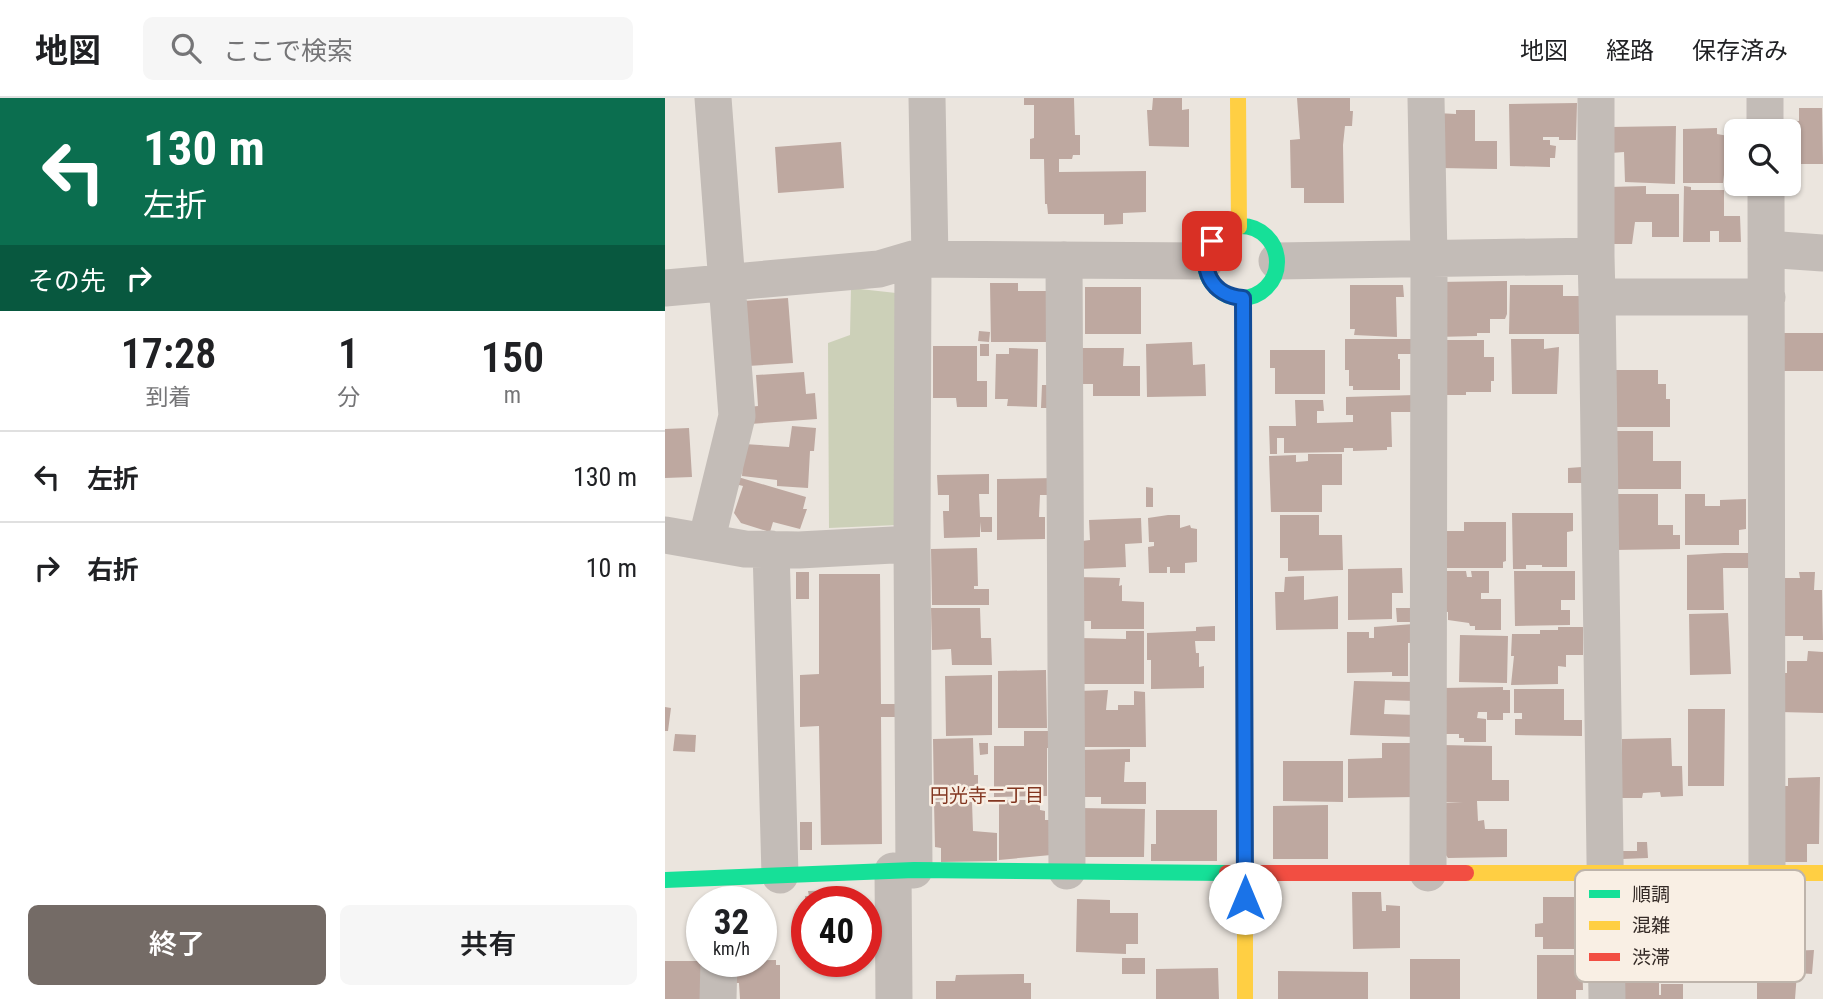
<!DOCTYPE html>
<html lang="ja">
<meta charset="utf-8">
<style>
:root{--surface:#fff;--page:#f6f6f6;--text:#202124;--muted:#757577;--line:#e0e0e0;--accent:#746b66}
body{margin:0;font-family:"Roboto Condensed","Noto Sans JP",sans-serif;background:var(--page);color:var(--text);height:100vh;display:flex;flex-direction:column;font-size:26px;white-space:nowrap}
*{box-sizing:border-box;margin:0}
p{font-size:23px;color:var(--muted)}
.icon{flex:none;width:38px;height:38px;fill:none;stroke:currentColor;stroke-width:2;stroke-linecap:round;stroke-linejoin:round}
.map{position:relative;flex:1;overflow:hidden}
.drawer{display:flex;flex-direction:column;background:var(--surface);width:665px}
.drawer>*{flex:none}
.banner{background:#0b6e4f;color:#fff;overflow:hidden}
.fabs{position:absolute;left:1059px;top:21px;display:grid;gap:14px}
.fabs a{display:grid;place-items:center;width:77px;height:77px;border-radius:10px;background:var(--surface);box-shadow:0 2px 5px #0004;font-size:35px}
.speed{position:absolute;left:21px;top:788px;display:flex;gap:14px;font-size:35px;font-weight:700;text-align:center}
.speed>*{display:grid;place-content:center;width:91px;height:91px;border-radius:50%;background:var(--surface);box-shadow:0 2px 5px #0004;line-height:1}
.speed small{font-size:18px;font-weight:400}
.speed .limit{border:10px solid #d22;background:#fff;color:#111}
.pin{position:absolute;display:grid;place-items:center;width:60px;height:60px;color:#fff;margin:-30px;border-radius:14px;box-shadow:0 4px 10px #0006}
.me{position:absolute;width:77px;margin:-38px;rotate:0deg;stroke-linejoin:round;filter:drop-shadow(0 0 5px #0008)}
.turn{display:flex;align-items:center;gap:24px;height:147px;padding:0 28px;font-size:32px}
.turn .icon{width:91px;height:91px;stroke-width:2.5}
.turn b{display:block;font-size:49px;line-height:60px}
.then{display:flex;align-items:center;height:66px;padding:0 28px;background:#0003;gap:14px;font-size:26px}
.eta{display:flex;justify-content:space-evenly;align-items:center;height:119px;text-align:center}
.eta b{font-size:42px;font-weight:600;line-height:49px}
.cta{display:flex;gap:14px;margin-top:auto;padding:14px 28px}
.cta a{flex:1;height:80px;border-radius:10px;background:var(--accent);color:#fff;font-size:28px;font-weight:600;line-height:80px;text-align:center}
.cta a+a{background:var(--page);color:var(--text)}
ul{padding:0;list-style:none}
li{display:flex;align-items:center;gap:21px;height:91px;padding:0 28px;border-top:2px solid var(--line)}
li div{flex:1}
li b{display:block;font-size:26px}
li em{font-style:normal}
header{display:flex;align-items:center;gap:42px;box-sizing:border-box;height:98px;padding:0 35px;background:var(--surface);border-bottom:2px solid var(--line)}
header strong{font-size:33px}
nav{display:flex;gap:38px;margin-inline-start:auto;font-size:24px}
.search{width:490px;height:63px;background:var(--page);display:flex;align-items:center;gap:18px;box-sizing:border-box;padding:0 24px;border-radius:10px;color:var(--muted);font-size:26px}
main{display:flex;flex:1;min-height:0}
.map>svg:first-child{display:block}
.green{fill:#ccd0b8}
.building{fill:#bea8a0}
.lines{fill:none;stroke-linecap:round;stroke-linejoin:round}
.street{stroke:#c3bcb7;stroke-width:37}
.fast{stroke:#16e098;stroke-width:16}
.slow{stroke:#ffcf43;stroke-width:16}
.jam{stroke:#f24e42;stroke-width:16}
.route-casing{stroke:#114b97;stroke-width:18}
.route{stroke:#1a73e8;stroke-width:12}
.labels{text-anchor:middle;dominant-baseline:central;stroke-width:5;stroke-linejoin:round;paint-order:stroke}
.neighbourhood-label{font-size:19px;fill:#823620;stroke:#f9efe4}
.key{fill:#f9efe4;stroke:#beb4ab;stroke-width:2}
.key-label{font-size:19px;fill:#342a26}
</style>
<header>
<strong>地図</strong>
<div class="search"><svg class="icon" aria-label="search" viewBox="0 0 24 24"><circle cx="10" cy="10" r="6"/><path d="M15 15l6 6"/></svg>ここで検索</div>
<nav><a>地図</a><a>経路</a><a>保存済み</a></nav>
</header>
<main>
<section class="drawer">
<div class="banner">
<div class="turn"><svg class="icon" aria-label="left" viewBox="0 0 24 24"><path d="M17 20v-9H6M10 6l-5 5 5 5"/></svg><div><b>130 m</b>左折</div></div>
<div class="then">その先<svg class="icon" aria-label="right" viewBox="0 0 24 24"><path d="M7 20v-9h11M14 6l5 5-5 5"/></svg></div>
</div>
<div class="eta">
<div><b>17:28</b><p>到着</p></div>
<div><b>1</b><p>分</p></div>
<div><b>150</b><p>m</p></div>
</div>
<ul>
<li><svg class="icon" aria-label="left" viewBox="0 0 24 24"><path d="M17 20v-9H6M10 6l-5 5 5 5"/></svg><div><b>左折</b></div><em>130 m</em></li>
<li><svg class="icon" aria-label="right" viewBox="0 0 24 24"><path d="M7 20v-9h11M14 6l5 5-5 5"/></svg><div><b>右折</b></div><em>10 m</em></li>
</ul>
<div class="cta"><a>終了</a><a>共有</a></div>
</section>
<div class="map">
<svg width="1158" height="901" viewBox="0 0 1158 901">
<rect width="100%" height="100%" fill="#ebe5de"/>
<!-- green -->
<path class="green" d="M186 190 231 195 232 427 164 430 163 245 185 237Z"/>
<!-- building -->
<path class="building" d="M359 0H409L410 37H415V57H408L407 61H394V74L481 73V114L458 115V126L439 127V116H383L382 106H380L379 61H365V41L369 40V7H359Z
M488 0H517V12L524 11V49L484 48 482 12H487Z
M632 0H685V13H688L687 28H680L678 47 679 105H639V90H626L625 42 635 41Z
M912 5 911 42H894V39H878V42H885V47L891 48 890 60H885V69L845 68 844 6Z
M1134 10H1157L1158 66H1124L1122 23H1134Z
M791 12H810V43H832V71L776 70 772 15 791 16Z
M1063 25H1085V33H1071V37H1063Z
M1011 28 1010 86 960 84 959 54 946 55 945 29Z
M1052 30V36L1069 39 1070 52H1062L1058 85H1018V31Z
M176 44 179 90 113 95 110 49Z
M981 88V96H1014V139H987V124H970L967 146H946L944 89Z
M1019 88 1026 89V92H1059V118H1075L1076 144H1054V133H1045V144H1018Z
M842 183V216L840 221H825V235H812V238L772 239V184Z
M325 185H353V193H385V244H326Z
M685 187H738L739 199H731L732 239 689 237 690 231H685Z
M845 187H898V198H915V236H844Z
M420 189H476V236H420Z
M123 200 128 265 83 268 78 203Z
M314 233 325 234 324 244 313 243Z
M1110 235H1158V273H1117Z
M680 241H750V256H733V261H735V292H688V288H684V272H680Z
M846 241H879V251L894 249 892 296H847Z
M775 242H819V259H829V283H826V294H801V297H775Z
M527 244 528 267 540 266 541 298 482 299 481 246Z
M315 246H324V258H315Z
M268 248H312V283H322V309H292L291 300H268Z
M344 250 373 251 372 309 342 308 343 301H330L331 256H344Z
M414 250H459L458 268H475V298H428V286H416Z
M605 252H660V296H610V270H605Z
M948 272H993V286H1001V301H1005V329H948Z
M139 274 141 296 150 295 152 321 85 326 83 309 93 308 91 277Z
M377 287H390V310H376Z
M750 297V314H726L727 349H722V352L688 353V350H679V354L619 355V340H612V356H605L604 328H631L630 302H658L659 313H652V325L688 324V317H681V299Z
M127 328 151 330 149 353H145L143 390 112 388V382L77 378 79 346 124 349Z
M24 330 27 379 0 380V331Z
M948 333H988V363H1016V391H948Z
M643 356H677V387H657V414H606L604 358 631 357V364L643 363Z
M917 369V385H903V370Z
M324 376V396H314L315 419H327V434H316L315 424V439L279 440 278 413H284V397H273L272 377Z
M73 379 141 399 138 411H142L135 431 108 424 105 434 76 425 69 415 78 388 70 386Z
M390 380V397H375L374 419H380V441L332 442V381Z
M481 389 488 390V409H481Z
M947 396H993V427H1008V437H1015V451L948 452Z
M1020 396H1040V408H1055V402L1081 401V431L1074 432V447H1020Z
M847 415H908V433L902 434V469H877V467H861V471H848Z
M503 417H515V430L525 427 526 430 532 431V464L520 465V475H505V469H502V475H484L483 449 489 448V444H484L483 420Z
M615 417H654V437H677L678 472 623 473V460H615Z
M476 420 477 445 460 446 461 469 414 471 417 443 425 442 424 422Z
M799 424H841V463L838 464V470H782V464H774V433H799Z
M312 450 313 488H309V491H324V507H267L266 451Z
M1059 455H1087L1085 470H1058L1059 512H1022V457Z
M737 470 738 495H727V521L683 522V471Z
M774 473H801L802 479H807L806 473H824V495H816V501H836V532H810V528H805L804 525 783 522V514L774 513Z
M849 473H910V502H896V512H905V527L850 528Z
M131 474H144V501H131Z
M1134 474H1150L1149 492H1157L1158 542H1138V538H1118L1117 480H1135Z
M154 476H215L216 606H230L231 619H216L217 746 156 747 154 628 135 629V577L154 576Z
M639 478V502L673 498V531L611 532 610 494H619L620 479Z
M411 479 455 480 454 488 457 487V503L479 504V531H426V523H414Z
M266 510H315L316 540H326L327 567H287L286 551 267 552Z
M731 510H752L753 524H732Z
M1063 515 1066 576 1025 577 1024 516Z
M749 526V545H743V578H727V574L682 575V534H704V540H709V529Z
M550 528V543H530L531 555H534V569L539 568V590L486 591V562H482V535L531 533V529Z
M893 529H918V557H901V569L893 568V586L846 587 849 558H846L847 536H875V532H893Z
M461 533H479V586H413V540L461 541Z
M795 537 843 538 842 585 794 584Z
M1143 553 1158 554V615L1114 614V575H1122V563H1142Z
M381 572 382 630H333V573Z
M327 577V637L281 638 280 578Z
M689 583 749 584V603L720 602 719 616 751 617 750 639 685 637Z
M838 589V592H845V615H838V622H822V614H813L812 620 821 621V644H799V640H794V636H777L776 590Z
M849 591H899V622H917V638L850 637V621H857V615H849Z
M443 592 441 612H453V607H469V593L480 594 481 649H414L413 593Z
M0 609 6 610 3 633H0Z
M1023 611H1060L1059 688H1023Z
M359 633H389V650H382V698L329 699V648H359Z
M10 636 31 637 30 654 8 653Z
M308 640 309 677H313V699L269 702 268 641Z
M1006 640 1007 668H1017L1018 698 996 699 995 694 978 695 977 700H950V672L957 673V641Z
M314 645H323V656L315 657Z
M717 645H749V699L683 700V661L717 660Z
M777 647 827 648V682H844V703H812L813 723 819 722 820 731H842V759L783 760 778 753 774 705 798 704H778Z
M465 651V664H460L459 684H481V706H436V699H418L414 652Z
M618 663H678V704L618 703Z
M1155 679 1154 746H1142V764H1116V688H1123V680Z
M334 702H375V712L380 713V722H386V757L334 762Z
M269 704H307L308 733 332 735V763L276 764V750L270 749Z
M663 707V761H608V708Z
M414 710 480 711 479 759H418Z
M491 712H552V763H486V746H491Z
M135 724H147V752H135Z
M972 744H982L983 760 957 761V753H972Z
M175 792V803H140V798H144L143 793Z
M687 794H716L717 813H721V807L735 808V850L688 851Z
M878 799H924V851H878V839H870V826L878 825Z
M412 801 445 802V815H473V846H461V856L411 854Z
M201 821H209V855L201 856Z
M950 852H1001V881H994V897H996V886H1018V901H950Z
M1149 852 1147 876 1132 875 1130 901H1092V854Z
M872 857H917L918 892H911V901H872Z
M457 860H480V876H457Z
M745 861H795V901H745Z
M111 862V867H115V901H75L74 885H66L65 863Z
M0 863H43L36 901H0Z
M553 870 554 901H491V871Z
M613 873 703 874V901H613Z
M359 876V885H366V901H271V883H290L291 877Z"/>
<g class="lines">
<!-- street -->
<path class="street" d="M262 0 265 161
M761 0 764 161 763 775
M931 0V158
M1100 0V33
M1101 86 1102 775
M1101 151 1158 155
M248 161 247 446 249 772
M399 162 402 773
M612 163 931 158 932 199H1102
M0 190 214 171 248 161 540 163
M932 199 942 901
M0 437 80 451 134 452 247 446
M41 444 72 318 48 0
M106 451 115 777
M228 773 229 901
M53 901 54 863"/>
<!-- fast -->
<path class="fast" d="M540 164a36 36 0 1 1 72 0a36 36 0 1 1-72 0Z
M578 200 580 743
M0 782 249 772 562 775"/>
<!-- slow -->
<path class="slow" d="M573 0 574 129
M580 743V901
M801 775H1158"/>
<!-- jam -->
<path class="jam" d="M562 775H801"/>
</g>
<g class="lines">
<!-- route casing -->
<g class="route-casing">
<path id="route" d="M547 143C532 170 547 198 578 200L580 800"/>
</g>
<!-- route -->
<use href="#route" class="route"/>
</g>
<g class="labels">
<!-- neighbourhood labels -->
<g class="neighbourhood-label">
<text x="322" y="697">円光寺二丁目</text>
</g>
</g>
<!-- legend -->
<rect x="910" y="772" width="230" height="112" rx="10" class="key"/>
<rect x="924" y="792" width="31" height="8" fill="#16e098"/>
<rect x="924" y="823" width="31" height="9" fill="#ffcf43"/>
<rect x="924" y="855" width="31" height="8" fill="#f24e42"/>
<g class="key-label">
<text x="967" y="803">順調</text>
<text x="967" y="834">混雑</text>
<text x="967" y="866">渋滞</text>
</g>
</svg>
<div class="fabs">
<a><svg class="icon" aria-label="search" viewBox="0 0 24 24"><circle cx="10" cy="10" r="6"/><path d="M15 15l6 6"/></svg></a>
</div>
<div class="speed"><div>32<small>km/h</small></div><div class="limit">40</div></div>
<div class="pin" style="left:547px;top:143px;background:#d93025"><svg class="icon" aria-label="arrive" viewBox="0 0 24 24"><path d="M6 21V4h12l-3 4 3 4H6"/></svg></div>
<svg class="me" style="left:580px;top:800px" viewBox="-20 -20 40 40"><circle r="19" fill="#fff"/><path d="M0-13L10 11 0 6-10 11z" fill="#1a73e8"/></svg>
</div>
</main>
